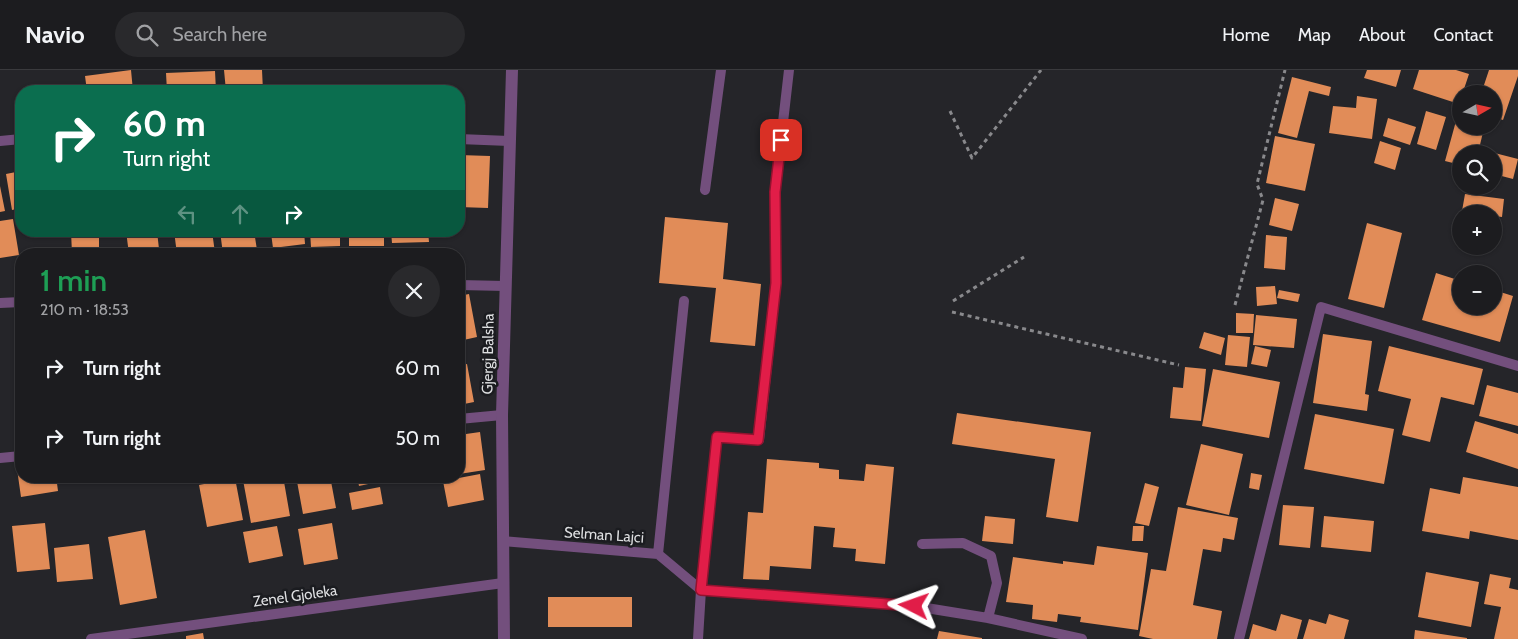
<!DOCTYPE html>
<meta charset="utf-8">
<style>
:root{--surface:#1c1c1f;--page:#29292c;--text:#f1f3f6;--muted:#a0a1a4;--line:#3a3a3d}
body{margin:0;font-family:Cabin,sans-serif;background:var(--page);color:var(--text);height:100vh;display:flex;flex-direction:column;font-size:19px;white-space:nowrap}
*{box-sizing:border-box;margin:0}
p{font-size:16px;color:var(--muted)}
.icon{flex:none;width:28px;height:28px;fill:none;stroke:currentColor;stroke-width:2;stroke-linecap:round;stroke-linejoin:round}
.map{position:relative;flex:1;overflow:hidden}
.details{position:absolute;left:15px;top:178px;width:450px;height:235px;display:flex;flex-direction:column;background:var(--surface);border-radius:20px;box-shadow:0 1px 4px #0004,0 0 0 1px var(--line)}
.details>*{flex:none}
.banner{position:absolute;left:15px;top:15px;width:450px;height:152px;border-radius:20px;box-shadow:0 1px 4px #0004,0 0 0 1px var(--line);background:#0b6e4f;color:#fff;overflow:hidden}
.needle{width:32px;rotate:81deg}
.fabs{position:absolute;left:1452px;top:15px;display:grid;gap:10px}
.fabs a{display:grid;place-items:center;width:50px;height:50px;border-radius:50%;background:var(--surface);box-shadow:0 1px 4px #0004,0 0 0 1px var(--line);font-size:25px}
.pin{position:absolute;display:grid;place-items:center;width:42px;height:42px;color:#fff;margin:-21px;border-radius:10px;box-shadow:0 2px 8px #0006}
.me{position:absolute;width:55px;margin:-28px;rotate:274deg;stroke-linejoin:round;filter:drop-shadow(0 0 4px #0008)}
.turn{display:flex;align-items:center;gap:18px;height:105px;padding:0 25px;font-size:22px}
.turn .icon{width:65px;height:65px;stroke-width:2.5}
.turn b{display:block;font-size:35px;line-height:42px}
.lanes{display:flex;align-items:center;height:48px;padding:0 25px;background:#0003;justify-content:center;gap:25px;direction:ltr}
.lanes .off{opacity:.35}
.round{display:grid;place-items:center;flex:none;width:52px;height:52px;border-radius:26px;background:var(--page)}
.overview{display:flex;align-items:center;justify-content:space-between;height:85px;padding:0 25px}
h1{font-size:30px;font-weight:600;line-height:38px;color:#1e9e55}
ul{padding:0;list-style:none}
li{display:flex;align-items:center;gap:15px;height:70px;padding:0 25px}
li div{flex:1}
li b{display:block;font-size:19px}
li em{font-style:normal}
header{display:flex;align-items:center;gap:30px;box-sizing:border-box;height:70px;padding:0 25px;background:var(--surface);border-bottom:1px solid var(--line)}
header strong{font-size:24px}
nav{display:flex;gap:28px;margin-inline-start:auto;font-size:18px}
.search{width:350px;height:45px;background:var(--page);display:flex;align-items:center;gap:12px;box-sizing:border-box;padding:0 18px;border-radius:28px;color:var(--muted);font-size:19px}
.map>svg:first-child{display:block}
.building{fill:#e18c58}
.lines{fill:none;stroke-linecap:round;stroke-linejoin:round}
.path{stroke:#89898c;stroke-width:3;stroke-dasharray:4 4;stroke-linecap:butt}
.lane{stroke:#734f7d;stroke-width:10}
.street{stroke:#734f7d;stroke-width:12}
.route-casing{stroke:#92132f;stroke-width:12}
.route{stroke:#e11d48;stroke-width:9}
.labels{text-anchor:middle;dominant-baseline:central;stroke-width:5;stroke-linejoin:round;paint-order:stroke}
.street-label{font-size:15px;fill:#dedfe1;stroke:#1b1c20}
</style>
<header>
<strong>Navio</strong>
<div class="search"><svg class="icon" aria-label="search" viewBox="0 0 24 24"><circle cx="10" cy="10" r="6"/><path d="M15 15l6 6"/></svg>Search here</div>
<nav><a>Home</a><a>Map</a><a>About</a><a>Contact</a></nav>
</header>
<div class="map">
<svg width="1518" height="569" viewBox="0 0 1518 569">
<rect width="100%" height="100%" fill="#252529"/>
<!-- building -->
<path class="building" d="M131 0 133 21H87L85 6Z
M224 0H262L263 21H226Z
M1367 0H1401L1396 17 1364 8Z
M1419 0H1456L1469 4 1459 34 1413 19Z
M1489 0H1518V6L1503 50 1494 47V24H1481Z
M215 1 216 21H167L166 3Z
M1292 7 1331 17 1329 26 1309 21 1297 68 1278 63Z
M1357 26 1377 29 1372 69 1329 63 1333 36 1356 38Z
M1426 41 1446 47 1436 80 1417 74Z
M1388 48 1416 57 1410 75 1383 66Z
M1456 51 1461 52V56L1484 58 1479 79 1518 89 1513 109 1494 104V84H1461V95L1445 91Z
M1275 66 1315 74 1305 121 1266 113Z
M1380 71 1401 78 1395 100 1374 93Z
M459 85 490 86 488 138 459 137Z
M21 101V138L12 140 6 104Z
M0 116 5 141 0 142Z
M1465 124 1504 129 1502 147 1494 146V144L1462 141Z
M1275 128 1299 134 1292 161 1269 155Z
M665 147 728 153 723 209 761 214 755 276 710 272 716 218 659 213Z
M13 149 19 185 0 188V151Z
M1367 153 1402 163 1384 238 1348 229Z
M71 161H99V184H72Z
M126 161H157L159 179 129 184Z
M174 161H212L215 183 177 184Z
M220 161H254L257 180 223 184Z
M287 161H304L305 174 273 178 271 163Z
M310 161H340V176L311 177Z
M349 161H384V176H349Z
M391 161H428L429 172 392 173Z
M1266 165 1287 167 1285 200 1264 198Z
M423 179V184H387V182Z
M318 180 319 184H298V183Z
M21 193V213H18V194Z
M1436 203 1461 211V236H1494V220L1513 226 1500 272 1422 250Z
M1275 216 1277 234 1257 236 1256 217Z
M1279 220 1300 224 1298 232 1277 228Z
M469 224 477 267 459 271V226Z
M1236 243 1254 244 1253 263H1236Z
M1256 245 1297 249 1294 278 1253 275Z
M1204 262 1225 268 1221 285 1199 278Z
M1323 264 1372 271 1365 324 1369 325 1367 341 1313 333Z
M1228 265 1250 267 1247 297 1225 295Z
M1255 276 1271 280 1267 297 1251 294Z
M1389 276 1483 299 1474 335 1441 327 1430 372 1402 365 1411 329 1378 321Z
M467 294 474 332 459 335V295Z
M1185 297 1206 299 1201 351 1170 348 1173 317 1183 318Z
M1213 299 1280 312 1269 368 1202 356Z
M1487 315 1518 323V356L1479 346Z
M957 343 1091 362 1078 452 1046 447 1055 389 952 374Z
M1315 344 1394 359 1384 414 1304 399Z
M1475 351 1518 364V399L1466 382Z
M480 362 485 400 459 404V365Z
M1201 374 1243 384 1229 445 1186 435Z
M767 389 819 393V398L839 400V409L864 411 866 394 894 397 885 494 855 491 856 479 833 477 835 458 814 456 811 499 770 496 769 510 743 509 748 442 763 443Z
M17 399H21V406H56L58 421 21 427Z
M1251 403 1262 405 1259 420 1249 418Z
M480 404 484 430 448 437 443 411Z
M264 406H283L290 446 251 453 243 410Z
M296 406H330L336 438 303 444Z
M357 406H382V411L359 416Z
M1463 407 1518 417V470L1470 461 1469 469 1422 461 1430 418 1460 424Z
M235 408 243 450 207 457 199 415Z
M1145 413 1159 417 1149 456 1135 453Z
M380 417 383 434 352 440 349 423Z
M1283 435 1314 437 1310 478 1279 475Z
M1178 437 1238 448 1234 470 1223 468 1221 482 1203 479 1193 535 1222 541 1217 569H1153L1139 566 1151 499 1166 501Z
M985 446 1015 449 1013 474 982 471Z
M1324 446 1374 451 1371 482 1321 477Z
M45 453 50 499 17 502 12 456Z
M332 453 338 489 304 495 298 459Z
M277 456 283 486 249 493 243 462Z
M1133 456H1144L1143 471H1132Z
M145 460 157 528 120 535 108 467Z
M89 474 93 509 57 512 54 478Z
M1097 476 1148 483 1138 560 1080 552 1081 547 1058 544 1057 552 1032 549 1033 535 1006 532 1013 487 1063 494V491L1094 495Z
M1426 502 1479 512 1471 557 1418 547Z
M1490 504 1511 508 1509 518 1518 520V569H1494L1501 537 1484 534Z
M548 527H632V557H548Z
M1281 544 1302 550 1297 569H1249L1253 554 1276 561Z
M1329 544 1349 550 1344 569H1303L1309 549 1326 554Z
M1415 560 1467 568V569H1414Z
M939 561 982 568V569H937Z
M203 563 204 569H186V566Z"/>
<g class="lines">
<!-- path -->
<path class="path" d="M950 41 972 88 1041 0
M953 231 1024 187
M1235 235 1263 130 1257 114 1285 0
M952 242 1179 295"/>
<!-- lane -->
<path class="lane" d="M789 0 775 122 776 213 759 370 717 367 701 520 914 536 988 548 1082 569
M459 69 509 71
M0 71 21 69
M705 120 721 0
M459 215 505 216
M0 233 21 232
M459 349 502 345
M0 388 21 386
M503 471 658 484 701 520 698 569
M922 474 963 473 991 486 997 513 988 548
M658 484 684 231
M91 569 503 513
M1239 569 1321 237 1518 296"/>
<!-- street -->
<path class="street" d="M504 569 502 345 512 0"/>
</g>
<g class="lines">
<!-- route casing -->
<g class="route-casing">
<path id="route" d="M781 70 775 122 776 213 758 370 717 367 701 520 914 536"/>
</g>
<!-- route -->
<use href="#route" class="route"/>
</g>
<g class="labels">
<!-- street labels -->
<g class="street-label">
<text transform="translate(488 284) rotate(-89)">Gjergj Balsha</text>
<text transform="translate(604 465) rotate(4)">Selman Lajci</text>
<text transform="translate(295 526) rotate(-8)">Zenel Gjoleka</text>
</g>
</g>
</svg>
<div class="fabs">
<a><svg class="needle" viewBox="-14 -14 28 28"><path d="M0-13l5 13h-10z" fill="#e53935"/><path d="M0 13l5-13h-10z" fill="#a0a1a4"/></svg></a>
<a><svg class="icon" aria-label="search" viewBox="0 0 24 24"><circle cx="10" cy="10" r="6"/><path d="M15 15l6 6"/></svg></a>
<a>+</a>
<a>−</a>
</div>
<div class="pin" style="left:781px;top:70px;background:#d93025"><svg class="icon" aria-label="arrive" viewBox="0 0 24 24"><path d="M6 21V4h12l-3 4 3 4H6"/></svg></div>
<svg class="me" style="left:914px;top:536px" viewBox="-20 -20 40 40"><path d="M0-17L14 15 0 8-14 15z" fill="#e11d48" stroke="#fff" stroke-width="4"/></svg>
<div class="banner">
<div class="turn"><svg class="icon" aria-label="right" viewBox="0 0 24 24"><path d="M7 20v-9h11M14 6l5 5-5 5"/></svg><div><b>60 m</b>Turn right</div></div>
<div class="lanes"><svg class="icon off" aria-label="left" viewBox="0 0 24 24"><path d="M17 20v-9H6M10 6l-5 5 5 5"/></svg><svg class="icon off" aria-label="ahead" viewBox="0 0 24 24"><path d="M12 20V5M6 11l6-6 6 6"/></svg><svg class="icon" aria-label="right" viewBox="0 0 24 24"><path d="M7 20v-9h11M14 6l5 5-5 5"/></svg></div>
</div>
<section class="details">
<div class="overview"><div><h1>1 min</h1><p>210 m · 18:53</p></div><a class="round"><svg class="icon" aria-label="close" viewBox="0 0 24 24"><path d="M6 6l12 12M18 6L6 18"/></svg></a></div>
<ul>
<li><svg class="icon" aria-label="right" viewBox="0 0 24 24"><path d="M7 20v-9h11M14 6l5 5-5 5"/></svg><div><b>Turn right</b></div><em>60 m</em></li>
<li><svg class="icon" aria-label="right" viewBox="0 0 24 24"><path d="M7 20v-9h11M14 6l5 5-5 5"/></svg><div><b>Turn right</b></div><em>50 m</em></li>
</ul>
</section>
</div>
